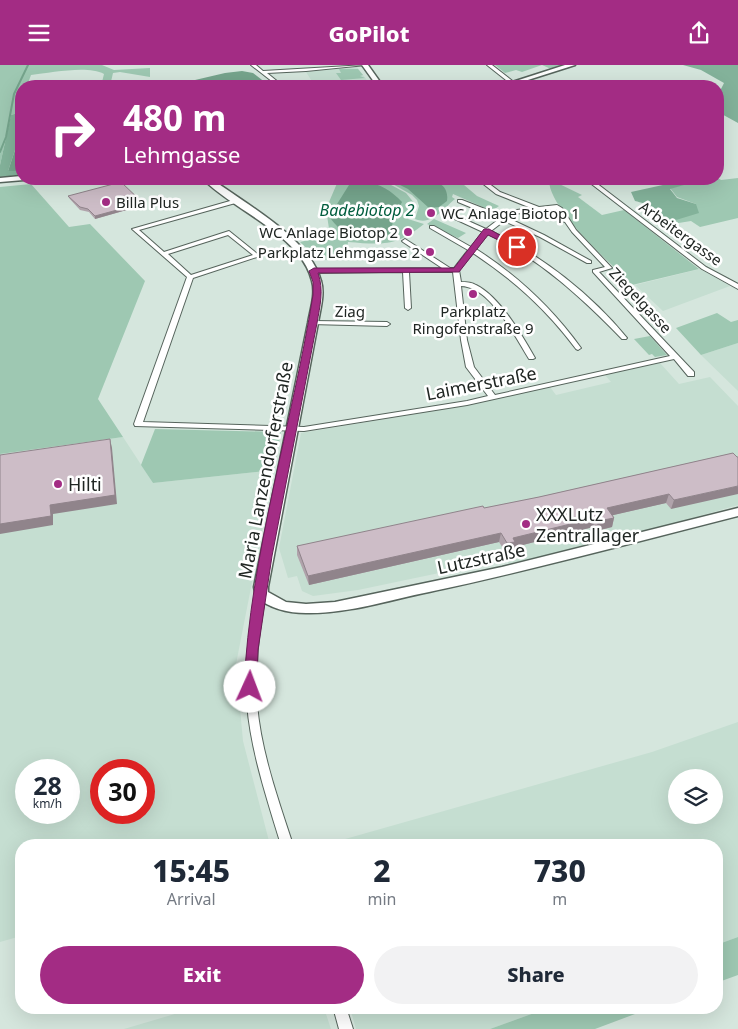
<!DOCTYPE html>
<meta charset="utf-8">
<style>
:root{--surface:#fff;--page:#f2f2f3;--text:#1f2937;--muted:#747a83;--accent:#a32c84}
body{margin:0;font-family:"Noto Sans",sans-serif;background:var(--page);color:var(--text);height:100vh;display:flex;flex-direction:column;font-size:19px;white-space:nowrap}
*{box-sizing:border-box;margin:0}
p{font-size:16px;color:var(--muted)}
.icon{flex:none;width:28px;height:28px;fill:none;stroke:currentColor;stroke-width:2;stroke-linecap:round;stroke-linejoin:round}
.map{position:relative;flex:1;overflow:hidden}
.drawer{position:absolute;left:15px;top:774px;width:708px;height:175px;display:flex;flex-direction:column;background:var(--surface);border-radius:20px;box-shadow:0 5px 20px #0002}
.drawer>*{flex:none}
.hud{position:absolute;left:15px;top:15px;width:709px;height:105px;border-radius:20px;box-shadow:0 5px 20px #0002;background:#a32c84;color:#fff;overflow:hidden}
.fabs{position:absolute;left:668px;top:704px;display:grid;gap:10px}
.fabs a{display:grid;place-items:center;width:55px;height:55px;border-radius:50%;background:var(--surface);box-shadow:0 5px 20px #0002;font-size:25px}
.speed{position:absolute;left:15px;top:694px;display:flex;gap:10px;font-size:25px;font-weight:700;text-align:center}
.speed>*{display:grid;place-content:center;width:65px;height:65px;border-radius:50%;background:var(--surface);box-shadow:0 5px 20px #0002;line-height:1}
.speed small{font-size:12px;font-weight:400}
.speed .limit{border:8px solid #d22;background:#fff;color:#111}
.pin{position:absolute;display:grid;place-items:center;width:42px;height:42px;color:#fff;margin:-21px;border:2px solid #fff;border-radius:50%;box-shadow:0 1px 5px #0007}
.me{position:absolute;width:55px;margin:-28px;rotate:2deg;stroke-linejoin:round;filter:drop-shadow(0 0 4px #0008)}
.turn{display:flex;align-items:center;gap:18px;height:105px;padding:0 25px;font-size:22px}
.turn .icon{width:65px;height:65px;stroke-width:2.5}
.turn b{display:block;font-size:35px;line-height:42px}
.eta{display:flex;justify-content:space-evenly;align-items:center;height:85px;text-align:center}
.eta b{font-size:30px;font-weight:800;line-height:35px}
.button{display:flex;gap:10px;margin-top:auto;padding:10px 25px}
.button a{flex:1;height:58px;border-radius:30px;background:var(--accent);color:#fff;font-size:20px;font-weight:800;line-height:58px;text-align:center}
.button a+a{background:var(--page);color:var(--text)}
header{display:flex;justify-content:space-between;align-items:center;height:65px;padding:0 25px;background:var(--accent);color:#fff;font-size:22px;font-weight:800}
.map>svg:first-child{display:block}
.built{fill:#c5ded1;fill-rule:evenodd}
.green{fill:#9ec8b2}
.forest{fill:#83b29a}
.water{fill:#75a48c}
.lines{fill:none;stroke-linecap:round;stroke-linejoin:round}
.stream{stroke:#75a48c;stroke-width:2}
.street-casing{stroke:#56645c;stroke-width:2}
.secondary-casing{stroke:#56645c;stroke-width:3}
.street{fill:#fff;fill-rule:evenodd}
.secondary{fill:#fff;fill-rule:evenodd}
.wall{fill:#b0a3ab}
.shaded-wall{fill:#90848b}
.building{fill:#cdbdc7;stroke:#90848b}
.route{fill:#a32c84;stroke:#6a1d56}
.poi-dot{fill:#a32c84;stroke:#fff;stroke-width:2}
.labels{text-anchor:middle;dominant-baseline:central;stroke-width:5;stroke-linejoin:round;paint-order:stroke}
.far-poi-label{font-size:15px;fill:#202623;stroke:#fff;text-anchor:start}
.far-street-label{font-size:15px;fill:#202623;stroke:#fff}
.far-water-label{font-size:16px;font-style:italic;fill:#015d3e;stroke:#fff}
.street-label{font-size:18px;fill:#202623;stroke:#fff}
.poi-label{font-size:18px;fill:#202623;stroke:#fff;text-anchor:start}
</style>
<header><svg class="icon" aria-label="menu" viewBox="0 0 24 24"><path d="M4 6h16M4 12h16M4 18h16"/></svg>GoPilot<svg class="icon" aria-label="share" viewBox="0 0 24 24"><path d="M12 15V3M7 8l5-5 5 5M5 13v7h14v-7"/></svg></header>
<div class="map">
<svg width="738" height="964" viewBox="0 0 738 964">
<rect width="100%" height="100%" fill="#d5e6dd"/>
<!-- built -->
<path class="built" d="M357 2 369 18 315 21 306 7Z
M700 204 730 221 663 246 635 220Z
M738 278V326L701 290Z
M660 298 679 319 710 312 738 341V440L675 458 509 499 506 494 358 525 313 531 302 526 297 511 288 513 279 483 301 368 464 341 550 322 556 330 611 317 605 310Z
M123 372 153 418 274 405 236 599 243 676 270 780H21V871L0 877V389ZM26 705H69V748H26ZM101 705H144V748H101Z
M738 657V872L716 880V780H324L652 687ZM676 712H714V750H676Z
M195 943H324L331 964H124Z
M350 943H548L490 964H356Z"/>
<!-- green -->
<path class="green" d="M0 0H102L114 5 150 3V12L120 7 113 8 110 21H101L104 9C87 0 51 8 31 10L27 21H21V47L11 50 0 100Z
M495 0H562L551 4 542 0 522 7 516 5 505 8Z
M339 4H358L363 10 360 11 365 13 341 15 336 8H341Z
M718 113 721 115 738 113V153L700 162 691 156 660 161 656 156 676 155 696 139 677 132 670 123 705 114Z
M344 114H380L406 128 415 139 414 147 408 154 424 159C397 181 384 180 348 177L346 190H333L332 195 318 194 300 177 330 170 326 144 338 116Z
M384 114H457L477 131 499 141 492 146 453 129 452 132 455 134C443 144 432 161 415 154L419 141 417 135 412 130Z
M549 114 582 130 578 132 602 150 624 145 699 204 632 220C611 198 548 144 549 114Z
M31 119 69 162 90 159 145 216 98 334 123 372 0 389V122Z
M434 154 466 168 458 173 427 159Z
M717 248 731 257 738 255V278L701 290 676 263Z
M650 271 667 290 655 292 652 289 649 290 634 274Z
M155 364 281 367 274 405 153 418 141 400Z
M738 872V910L716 918V880Z
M548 943V942L651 943 595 964H490Z"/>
<!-- forest -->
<path class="forest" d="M683 0H738V58L718 47V30L724 18 701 5Z
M21 47V67L8 106H21V110L0 112V100L11 50Z
M690 114H705L670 124 677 133 696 139 699 148 676 155 656 156C655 142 648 139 635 136L631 127Z"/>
<!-- water -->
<path class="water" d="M242 6 253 8 270 21H193L195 15 225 8Z
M21 67V106H8Z
M394 114C410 114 451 108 447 136L439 142 429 143 408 124 392 116Z
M364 117C379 118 392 126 402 137L393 155 391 168C379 175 358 176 345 168 340 165 335 159 331 154L332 147 349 120Z"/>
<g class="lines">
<!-- stream -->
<path class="stream" d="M0 87 6 72 14 29 28 0"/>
<!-- street casing -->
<g class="street-casing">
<path id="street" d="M251 0H256L263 6 366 0 306 6 267 8 283 21H278Z
M487 0H492L515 18 511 19Z
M477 114H483L500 127 539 142 557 140 562 143 576 165 612 203 599 207 694 307V311H688L674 294 467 340 304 366 135 361 134 359 187 212 132 164 237 134 240 136 239 137 139 165 164 187 229 166 260 191 193 213 143 357 304 362 467 336 488 331 466 302 461 275 453 207H409L411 243 408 245 405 243 403 207 313 208 310 206 313 204 442 203 403 177 402 176 405 174 450 203H454L468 185 430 163V161H434L471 182 483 167 442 148V146H446L486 164 499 154 458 137V135H462L503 151 510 146 531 143 496 129ZM556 144 562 151 546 145ZM538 146 565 157 572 167 605 202 593 205V207L670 291 495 330 474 302 467 275 461 221C491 222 515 272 529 294H533L535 293C522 270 500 232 476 220 471 217 466 217 461 217L459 205 473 188C515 216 546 244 576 284L578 285 581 283C552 243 518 211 476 184L488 169C540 194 582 233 622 274H626L627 273C591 229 542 191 491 166L504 156 540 172 587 198H591V196L544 170 508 153 514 149ZM228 170 253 190 191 210 168 189Z
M585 114H591L706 202 738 219V224L702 204Z
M313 256 387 257 390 259 387 261 311 259 310 258Z
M261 526 264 527 266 529C259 565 254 602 257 639 261 687 278 734 293 780H281C267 734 251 687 247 639 244 602 249 565 256 529L258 527Z
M333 942H346L353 964H339Z"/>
</g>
<!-- secondary casing -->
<g class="secondary-casing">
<path id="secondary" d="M362 0H368L383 21H377Z
M565 0H575L509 21H500Z
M21 111V114L24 115 0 117V113Z
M203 114H212C245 139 310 173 321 216 325 229 320 245 318 258L268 522V527L286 537 306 539 335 537 502 502 738 443V451C635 477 533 505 429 527 389 535 347 549 306 548 288 548 271 544 256 532L254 522 308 258C310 245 316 229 312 216 301 170 233 145 203 114Z"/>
</g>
<!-- street -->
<use href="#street" class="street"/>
<!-- secondary -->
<use href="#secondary" class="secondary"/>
</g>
<!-- wall -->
<path class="wall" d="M68 131 143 138 144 140 95 154 89 147 80 145 69 133Z
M733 388 671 444 666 438 613 450 614 453 612 462 596 466 593 462 515 482 514 486 506 488 499 477 309 520 297 490V481L539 432Z"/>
<!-- shaded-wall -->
<path class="shaded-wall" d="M143 138 144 140 95 154V151Z
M110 374 112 383 117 439 53 449V460L0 469V459L50 440Z
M738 421V429L671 444 674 435Z
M669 429 666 438 605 452 607 443Z
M595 453 593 462 515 482 514 486 506 488 507 478 513 473Z
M614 453 612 462 596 466 598 456Z
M501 468 499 477 309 520 308 511Z"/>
<!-- building -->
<path class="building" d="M121 117 143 138 95 151 88 144 80 142 68 131Z
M110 374 115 430 50 440 51 451 0 459V390Z
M733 388 737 392H738V421L674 435 669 429 607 443 614 453 598 456 595 453 513 473 515 477 507 478 501 468 308 511 297 481 483 441 484 443 539 432Z"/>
<!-- route -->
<path class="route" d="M484 164H489L521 182 515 183 488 170 459 207H456L318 208C324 225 320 241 317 258L272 491 258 585 257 622 255 626 250 627 246 626 244 622C250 489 292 361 313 230V217L309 206 314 203H454Z"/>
<!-- markers -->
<g class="poi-dot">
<circle cx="106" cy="137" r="5"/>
<circle cx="431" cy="148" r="5"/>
<circle cx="408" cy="167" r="5"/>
<circle cx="430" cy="187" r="5"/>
<circle cx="473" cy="229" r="5"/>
<circle cx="58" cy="419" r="5"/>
<circle cx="526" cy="459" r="5"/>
</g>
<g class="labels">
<!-- far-poi labels -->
<g class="far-poi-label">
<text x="116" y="137">Billa Plus</text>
<text x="441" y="148">WC Anlage Biotop 1</text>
<text x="398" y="167" text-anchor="end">WC Anlage Biotop 2</text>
<text x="420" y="187" text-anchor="end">Parkplatz Lehmgasse 2</text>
<text x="473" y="246" text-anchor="middle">Parkplatz<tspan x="473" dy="17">Ringofenstraße 9</tspan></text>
</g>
<!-- far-street labels -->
<g class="far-street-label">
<text transform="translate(681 168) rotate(36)">Arbeitergasse</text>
<text transform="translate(641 235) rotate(47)">Ziegelgasse</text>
<text transform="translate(350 246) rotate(1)">Ziag</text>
</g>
<!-- far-water labels -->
<g class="far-water-label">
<text x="367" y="145">Badebiotop 2</text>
</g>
<!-- street labels -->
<g class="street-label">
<text transform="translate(481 318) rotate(-11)">Laimerstraße</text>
<text transform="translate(265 405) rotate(-79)">Maria Lanzendorferstraße</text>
<text transform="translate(481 493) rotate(-12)">Lutzstraße</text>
</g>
<!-- poi labels -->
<g class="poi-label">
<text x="68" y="419">Hilti</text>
<text x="536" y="449">XXXLutz<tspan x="536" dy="21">Zentrallager</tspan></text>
</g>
</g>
</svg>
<div class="fabs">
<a><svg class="icon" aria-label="layers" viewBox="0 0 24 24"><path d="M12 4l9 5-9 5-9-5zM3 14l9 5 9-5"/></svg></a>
</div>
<div class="speed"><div>28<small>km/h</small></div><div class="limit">30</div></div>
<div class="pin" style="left:517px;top:182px;background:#d93025"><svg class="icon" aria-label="arrive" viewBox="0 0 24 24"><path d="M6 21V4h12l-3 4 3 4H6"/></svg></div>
<svg class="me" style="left:250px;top:622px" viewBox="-20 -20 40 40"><circle r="19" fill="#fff"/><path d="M0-13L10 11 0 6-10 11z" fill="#a32c84"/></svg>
<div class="hud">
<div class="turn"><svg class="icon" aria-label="right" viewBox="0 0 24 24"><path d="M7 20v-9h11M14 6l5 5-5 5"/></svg><div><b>480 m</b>Lehmgasse</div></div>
</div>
<section class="drawer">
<div class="eta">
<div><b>15:45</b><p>Arrival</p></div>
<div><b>2</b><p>min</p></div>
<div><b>730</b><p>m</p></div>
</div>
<div class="button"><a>Exit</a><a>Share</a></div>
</section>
</div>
